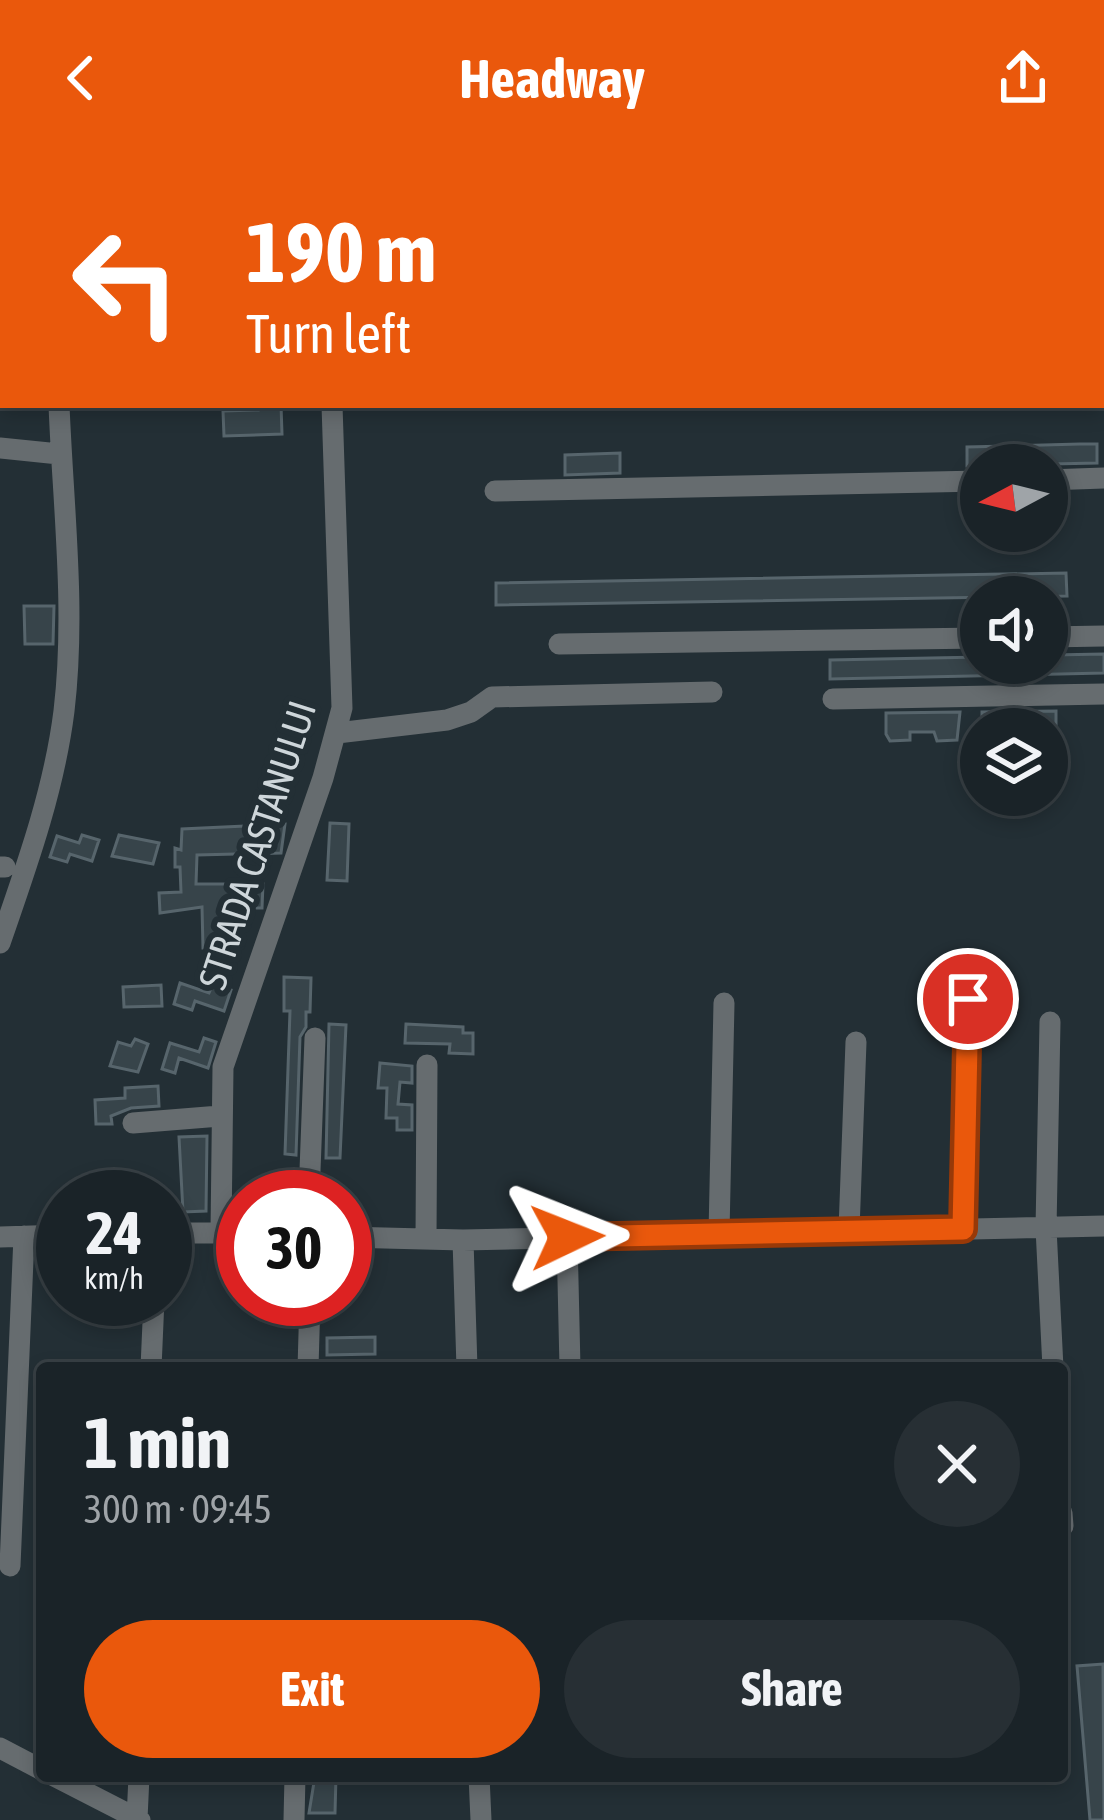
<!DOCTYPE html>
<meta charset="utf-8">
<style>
:root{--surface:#1a2328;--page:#272f34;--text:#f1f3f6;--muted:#9fa4a8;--line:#384045;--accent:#ea580c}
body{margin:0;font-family:"Asap Condensed",sans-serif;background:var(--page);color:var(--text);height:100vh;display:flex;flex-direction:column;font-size:45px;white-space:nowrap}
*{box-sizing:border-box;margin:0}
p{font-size:39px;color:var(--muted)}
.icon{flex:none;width:66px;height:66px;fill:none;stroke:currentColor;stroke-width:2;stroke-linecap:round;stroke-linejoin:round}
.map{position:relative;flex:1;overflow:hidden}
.details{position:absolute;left:36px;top:1206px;width:1032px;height:420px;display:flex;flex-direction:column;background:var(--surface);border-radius:12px;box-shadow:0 6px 18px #0003,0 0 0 3px var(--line)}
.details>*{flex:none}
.top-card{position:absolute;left:0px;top:0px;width:1104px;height:252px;box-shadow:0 6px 18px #0003,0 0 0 3px var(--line);background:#ea580c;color:#fff;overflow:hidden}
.needle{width:78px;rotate:263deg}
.controls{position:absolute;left:960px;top:288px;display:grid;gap:24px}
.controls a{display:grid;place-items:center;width:108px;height:108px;border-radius:50%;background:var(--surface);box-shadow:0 6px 18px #0003,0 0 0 3px var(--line);font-size:60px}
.speed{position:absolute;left:36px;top:1014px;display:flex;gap:24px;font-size:60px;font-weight:700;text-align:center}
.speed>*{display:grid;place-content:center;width:156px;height:156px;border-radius:50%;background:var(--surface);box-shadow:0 6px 18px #0003,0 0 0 3px var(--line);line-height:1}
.speed small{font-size:30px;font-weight:400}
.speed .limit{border:18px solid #d22;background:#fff;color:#111}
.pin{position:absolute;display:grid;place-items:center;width:102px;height:102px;color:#fff;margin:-51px;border:6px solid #fff;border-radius:50%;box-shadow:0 3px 12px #0007}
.me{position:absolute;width:132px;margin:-66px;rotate:88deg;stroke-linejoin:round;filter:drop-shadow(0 0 9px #0008)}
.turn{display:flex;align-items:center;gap:42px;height:252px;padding:0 48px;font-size:54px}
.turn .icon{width:156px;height:156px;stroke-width:2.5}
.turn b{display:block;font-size:84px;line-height:102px}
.round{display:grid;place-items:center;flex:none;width:126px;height:126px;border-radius:63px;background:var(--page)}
.headline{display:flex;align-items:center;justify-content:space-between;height:204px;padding:0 48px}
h1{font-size:72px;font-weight:700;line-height:90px}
.primary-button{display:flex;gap:24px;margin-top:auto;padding:24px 48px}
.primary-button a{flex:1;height:138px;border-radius:72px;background:var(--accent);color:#fff;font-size:48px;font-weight:700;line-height:138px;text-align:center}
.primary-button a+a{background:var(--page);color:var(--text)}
header{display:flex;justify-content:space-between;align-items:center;height:156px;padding:0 48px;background:var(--accent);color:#fff;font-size:54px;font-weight:700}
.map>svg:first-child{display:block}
.building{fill:#37444a;stroke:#57656c;stroke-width:3}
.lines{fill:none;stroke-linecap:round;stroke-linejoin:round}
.minor{stroke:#666c6f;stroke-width:21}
.route-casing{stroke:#983908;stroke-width:30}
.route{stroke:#ea580c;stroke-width:21}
.labels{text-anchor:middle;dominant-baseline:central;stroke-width:12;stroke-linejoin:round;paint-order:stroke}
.street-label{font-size:39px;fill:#ced6da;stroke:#232f35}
</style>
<header><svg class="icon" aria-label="back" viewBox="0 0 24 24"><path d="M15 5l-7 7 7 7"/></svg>Headway<svg class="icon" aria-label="share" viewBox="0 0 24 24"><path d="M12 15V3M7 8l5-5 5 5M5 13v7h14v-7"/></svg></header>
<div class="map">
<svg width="1104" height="1664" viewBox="0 0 1104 1664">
<rect width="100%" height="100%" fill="#232f35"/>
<!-- building -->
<path class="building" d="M258 249H281L282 278 224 280 223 255 258 254Z
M1080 288H1097V307L967 310V291Z
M620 297V317L565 319V299Z
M1066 417 1067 440 496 449V427Z
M24 450H54L53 488H25Z
M1104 498V517L830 523V504L981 501V507H1054L1053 499Z
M1056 555V573H982V556Z
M960 556 957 584 937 585 934 576H910V584L890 585 886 578V557Z
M330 667 349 668 347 725 327 724Z
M285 668 281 697 197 699 196 728H263L262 752H233L234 791 203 792 202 751 160 757 159 737 181 736 180 711H175V692L181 694 182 673Z
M82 679 99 684 92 705 70 698 67 706 50 701 57 680 79 687Z
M119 679 159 687 153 708 112 700Z
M284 821 311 822 310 856H306V871L300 881 296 999 285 998 290 855H284Z
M180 827 209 837 213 828 231 834 224 855 195 845 192 854 174 848Z
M161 829 162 850 124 851 123 831Z
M329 868 346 869 340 1002H326Z
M406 868 463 871V877H473V898L449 897 450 888 405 887Z
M204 882 216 886 208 912 179 902 175 917 162 913 170 887 199 896Z
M135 883 148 888 138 916 110 910 118 886 131 890Z
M380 907 412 910V927L400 926 398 948 412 949V974H397V962H386L387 932H378Z
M158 930 159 950 131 952 111 960 112 968H96L95 944 125 942V932Z
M207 980 206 1055 183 1056 179 981Z
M375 1181V1198L327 1199V1182Z
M1103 1508 1104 1664H1090L1077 1510Z
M315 1620H336L335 1657H309Z"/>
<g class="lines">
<!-- minor -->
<path class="minor" d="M48 0V3
M322 0V3
M0 292 59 298
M1047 324 1104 322
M495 335 981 325
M1047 481 1104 480
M559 488 981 482
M833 543 1104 538
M337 577 447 564 471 556 492 541 712 536
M0 711H5
M0 787C26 712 54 635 64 555 76 454 63 350 59 249
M1050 866 1046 1072 1053 1212
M133 967 220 960
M309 1041 315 882
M963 1073 968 843
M849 1074 856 886
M221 1076 223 911 323 622 342 552 332 249
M165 1077H243
M719 1077 724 847
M0 1081 63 1079
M345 1081 463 1084 1104 1070
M567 1081 570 1212
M426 1083 427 909
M463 1084 467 1212
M151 1212 154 1143
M308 1212 310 1143
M1062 1357 1063 1370
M10 1410 24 1080
M0 1592 42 1614
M54 1620 140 1664
M479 1620 481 1664
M137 1663 139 1620
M294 1664 295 1620"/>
</g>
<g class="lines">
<!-- route casing -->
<g class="route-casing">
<path id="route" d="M567 1081 963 1073 968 843"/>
</g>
<!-- route -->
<use href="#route" class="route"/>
</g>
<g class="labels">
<!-- street labels -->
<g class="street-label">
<text transform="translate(257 689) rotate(-72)">STRADA CASTANULUI</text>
</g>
</g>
</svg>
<div class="controls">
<a><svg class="needle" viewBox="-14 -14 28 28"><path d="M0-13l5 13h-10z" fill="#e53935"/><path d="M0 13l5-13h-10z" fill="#9fa4a8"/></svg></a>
<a><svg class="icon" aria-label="sound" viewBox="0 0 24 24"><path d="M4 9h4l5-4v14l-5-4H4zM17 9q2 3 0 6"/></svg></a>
<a><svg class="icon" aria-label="layers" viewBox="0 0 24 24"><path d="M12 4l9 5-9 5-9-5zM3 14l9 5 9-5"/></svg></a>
</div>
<div class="speed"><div>24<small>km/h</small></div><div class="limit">30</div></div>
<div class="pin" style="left:968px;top:843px;background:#d93025"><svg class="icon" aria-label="arrive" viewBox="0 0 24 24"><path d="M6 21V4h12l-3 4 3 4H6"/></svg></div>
<svg class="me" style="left:567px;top:1081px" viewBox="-20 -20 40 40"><path d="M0-17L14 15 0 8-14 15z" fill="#ea580c" stroke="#fff" stroke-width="4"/></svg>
<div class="top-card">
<div class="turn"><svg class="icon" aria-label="left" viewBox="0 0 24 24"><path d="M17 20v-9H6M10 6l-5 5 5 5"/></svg><div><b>190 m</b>Turn left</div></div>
</div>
<section class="details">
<div class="headline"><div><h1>1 min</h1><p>300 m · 09:45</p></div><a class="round"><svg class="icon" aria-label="close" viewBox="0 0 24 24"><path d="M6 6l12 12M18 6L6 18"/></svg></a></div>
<div class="primary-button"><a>Exit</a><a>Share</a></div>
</section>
</div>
